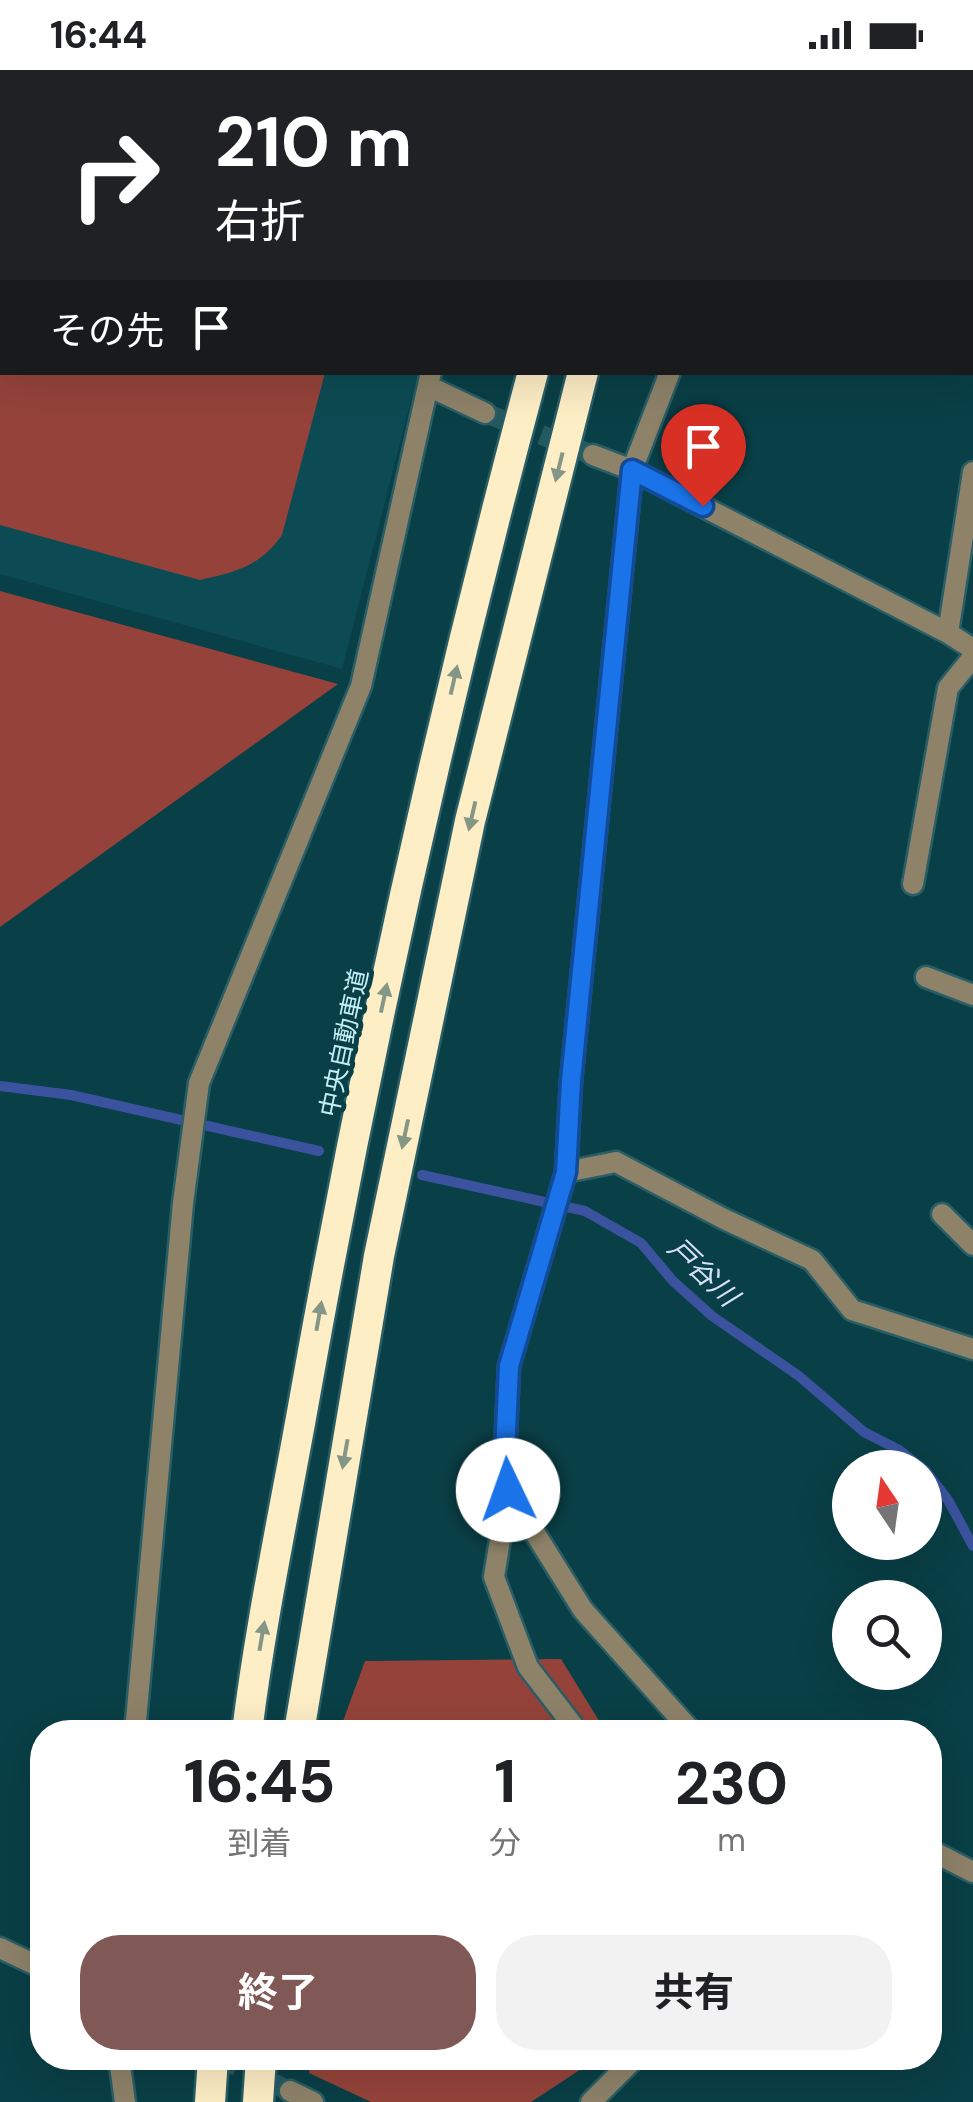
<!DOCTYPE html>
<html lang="ja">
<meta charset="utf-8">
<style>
:root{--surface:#fff;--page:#f2f2f2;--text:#202124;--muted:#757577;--accent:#805855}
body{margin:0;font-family:"DM Sans","Noto Sans JP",sans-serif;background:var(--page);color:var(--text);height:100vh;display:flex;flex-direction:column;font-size:38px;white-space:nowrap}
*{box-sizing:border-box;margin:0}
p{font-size:32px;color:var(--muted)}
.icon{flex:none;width:55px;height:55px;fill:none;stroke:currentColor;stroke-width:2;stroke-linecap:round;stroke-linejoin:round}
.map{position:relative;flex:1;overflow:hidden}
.drawer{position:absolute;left:30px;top:1650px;width:912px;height:350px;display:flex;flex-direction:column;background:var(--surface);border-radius:40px;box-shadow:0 10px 40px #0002}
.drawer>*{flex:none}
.guide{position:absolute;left:0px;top:0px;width:975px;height:305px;box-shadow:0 10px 40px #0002;background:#202124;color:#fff;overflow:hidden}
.needle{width:65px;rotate:347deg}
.fabs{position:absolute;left:832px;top:1380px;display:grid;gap:20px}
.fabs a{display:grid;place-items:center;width:110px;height:110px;border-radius:50%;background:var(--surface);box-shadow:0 10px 40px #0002;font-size:50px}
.pin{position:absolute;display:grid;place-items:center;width:85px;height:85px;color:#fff;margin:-102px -42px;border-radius:50% 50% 50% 0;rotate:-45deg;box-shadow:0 0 10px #0007}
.pin .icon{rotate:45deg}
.me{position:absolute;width:110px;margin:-55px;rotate:357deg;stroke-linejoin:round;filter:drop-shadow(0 0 8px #0008)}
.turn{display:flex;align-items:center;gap:35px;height:210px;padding:0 50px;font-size:45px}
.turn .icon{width:130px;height:130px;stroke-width:2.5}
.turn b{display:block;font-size:70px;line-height:85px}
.then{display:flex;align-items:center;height:95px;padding:0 50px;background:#0003;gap:20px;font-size:38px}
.eta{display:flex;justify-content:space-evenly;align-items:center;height:170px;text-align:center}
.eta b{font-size:60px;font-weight:700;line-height:70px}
.action{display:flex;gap:20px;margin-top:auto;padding:20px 50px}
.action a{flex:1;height:115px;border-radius:40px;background:var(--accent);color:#fff;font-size:40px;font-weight:700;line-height:115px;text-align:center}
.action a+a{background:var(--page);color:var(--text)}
.status{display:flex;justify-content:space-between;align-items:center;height:70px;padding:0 50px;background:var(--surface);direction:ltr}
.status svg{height:28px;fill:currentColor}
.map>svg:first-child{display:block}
.built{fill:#0c4b53}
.green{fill:#95433a}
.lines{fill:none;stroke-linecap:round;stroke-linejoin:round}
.stream{stroke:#3b539f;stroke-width:10}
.minor-tunnel{stroke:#255960;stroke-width:20;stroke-dasharray:20 10;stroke-linecap:butt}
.service-casing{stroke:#2a5e66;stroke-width:25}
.minor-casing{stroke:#2a5e66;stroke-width:25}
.motorway-casing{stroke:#2a5e66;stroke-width:35}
.service{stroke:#8e8369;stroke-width:20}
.minor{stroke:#8e8369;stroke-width:20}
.motorway{stroke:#feeec6;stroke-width:30}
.oneway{fill:#849686}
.route-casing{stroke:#114b97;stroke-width:25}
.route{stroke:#1a73e8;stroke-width:18}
.labels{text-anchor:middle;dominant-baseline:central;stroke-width:10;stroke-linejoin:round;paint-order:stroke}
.street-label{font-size:25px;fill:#c3eef5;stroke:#093f46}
.water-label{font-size:28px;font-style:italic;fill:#d9e1f7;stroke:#093f46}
</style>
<div class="status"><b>16:44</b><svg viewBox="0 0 49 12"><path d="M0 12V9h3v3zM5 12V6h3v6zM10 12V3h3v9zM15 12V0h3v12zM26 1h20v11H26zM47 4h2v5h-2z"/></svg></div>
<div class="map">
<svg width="973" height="2032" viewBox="0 0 973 2032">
<rect width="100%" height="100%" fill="#093f46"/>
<!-- built -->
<path class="built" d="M0 0H495L2 2V302L418 303 342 599 0 504Z"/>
<!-- green -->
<path class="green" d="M0 0 369 2H2V302L325 303 282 465C260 496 237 502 200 510L0 455Z
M0 521 338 614 0 857Z
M561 1589 606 1662H339L365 1591Z
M310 1988H598L531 2032H371L309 2003Z"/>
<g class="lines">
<!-- stream -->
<path class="stream" d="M0 1016 71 1025 319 1081
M422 1105 585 1141 641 1173 673 1211 712 1246 799 1306 864 1362 899 1380 922 1398
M925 1400 948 1430 973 1476"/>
<!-- minor-tunnel -->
<path class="minor-tunnel" d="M485 343 593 385
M219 1988 290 2021"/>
<!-- service casing -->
<g class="service-casing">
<path id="service" d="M942 1144 973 1175"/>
</g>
<!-- minor casing -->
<g class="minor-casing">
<path id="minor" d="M501 2V0
M762 2 763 0
M972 21 973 18
M972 158H973
M670 302 632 400 571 1011 566 1102 509 1296 505 1383 508 1420 583 1540 692 1662
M428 316 485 343
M593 385 632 400 948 563 973 579
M948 563 973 402
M913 814 948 618 973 587
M926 907 973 925
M566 1102 616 1092 724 1149 812 1190 852 1240 973 1279
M508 1420 494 1507 528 1597 578 1662
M135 1662 183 1133 199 1013 361 616 431 302
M930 1780 973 1802
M0 1878 42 1898
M119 1988 125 2032
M290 2021 313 2032
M591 2032 635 1988"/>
</g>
<!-- motorway casing -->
<g class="motorway-casing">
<path id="motorway" d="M620 2 621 0
M668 2 669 0
M247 1662C261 1548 286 1434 306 1320 367 978 443 638 533 302
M299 1662 379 1186 470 751 583 302
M210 2032 213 1988
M258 2032 261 1988"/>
</g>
<!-- service -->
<use href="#service" class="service"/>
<!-- minor -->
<use href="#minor" class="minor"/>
<!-- motorway -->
<use href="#motorway" class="motorway"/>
</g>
<!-- one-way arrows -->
<defs><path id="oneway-solid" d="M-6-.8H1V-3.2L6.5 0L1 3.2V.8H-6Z" transform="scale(2.5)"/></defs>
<g class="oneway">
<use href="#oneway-solid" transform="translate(559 397) rotate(104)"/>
<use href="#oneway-solid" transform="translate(454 610) rotate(-77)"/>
<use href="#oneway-solid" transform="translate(472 746) rotate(103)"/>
<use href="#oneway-solid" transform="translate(384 928) rotate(-78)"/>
<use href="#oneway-solid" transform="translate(405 1064) rotate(102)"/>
<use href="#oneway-solid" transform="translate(319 1246) rotate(-80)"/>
<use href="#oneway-solid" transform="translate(345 1384) rotate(100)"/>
<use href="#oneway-solid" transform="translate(262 1566) rotate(-80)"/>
</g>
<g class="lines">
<!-- route casing -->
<g class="route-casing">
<path id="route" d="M508 1420 505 1383 509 1296 566 1102 571 1011 632 400 703 436"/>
</g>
<!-- route -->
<use href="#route" class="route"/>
</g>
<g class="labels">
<!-- street labels -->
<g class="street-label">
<text transform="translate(344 973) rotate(-78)">中央自動車道</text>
</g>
<!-- water labels -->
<g class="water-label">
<text transform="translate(703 1202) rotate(44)">戸谷川</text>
</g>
</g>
</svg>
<div class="fabs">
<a><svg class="needle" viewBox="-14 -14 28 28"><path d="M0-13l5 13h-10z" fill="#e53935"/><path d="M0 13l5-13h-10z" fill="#757577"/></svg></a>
<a><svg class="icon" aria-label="search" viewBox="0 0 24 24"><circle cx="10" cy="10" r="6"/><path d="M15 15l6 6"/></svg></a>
</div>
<div class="pin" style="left:703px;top:436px;background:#d93025"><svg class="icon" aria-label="arrive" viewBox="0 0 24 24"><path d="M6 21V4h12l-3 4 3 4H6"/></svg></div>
<svg class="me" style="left:508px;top:1420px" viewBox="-20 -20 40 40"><circle r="19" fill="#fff"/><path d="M0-13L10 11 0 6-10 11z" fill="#1a73e8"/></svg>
<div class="guide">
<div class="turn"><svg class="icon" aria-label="right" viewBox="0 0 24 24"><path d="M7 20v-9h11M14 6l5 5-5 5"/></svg><div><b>210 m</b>右折</div></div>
<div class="then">その先<svg class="icon" aria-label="arrive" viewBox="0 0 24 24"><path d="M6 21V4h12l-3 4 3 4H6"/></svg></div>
</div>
<section class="drawer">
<div class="eta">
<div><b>16:45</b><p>到着</p></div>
<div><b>1</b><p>分</p></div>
<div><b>230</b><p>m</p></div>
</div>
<div class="action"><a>終了</a><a>共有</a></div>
</section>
</div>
